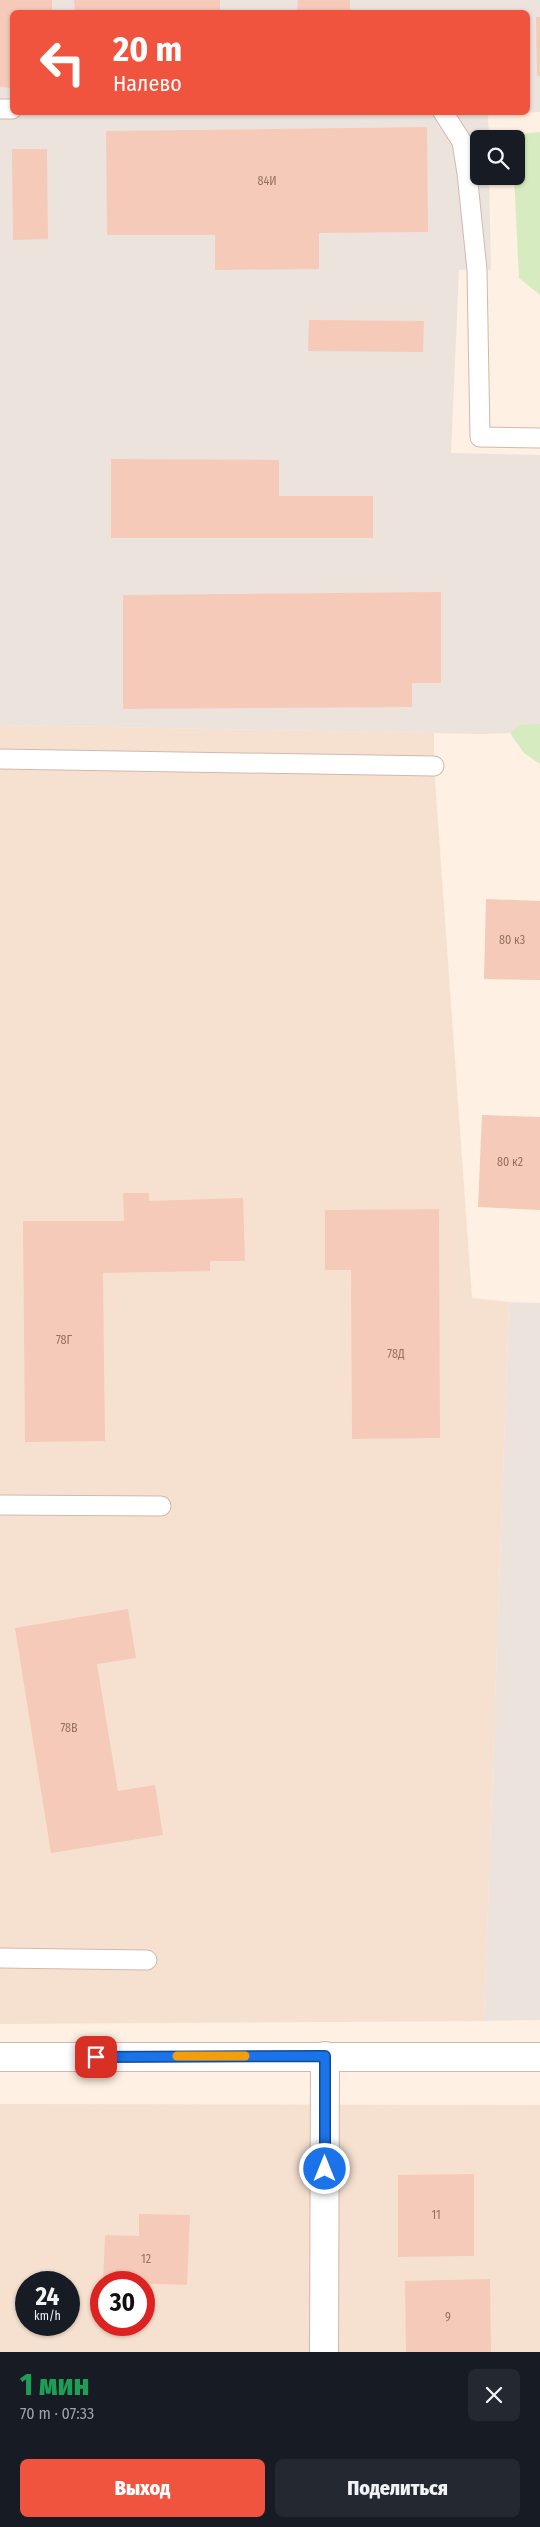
<!DOCTYPE html>
<html lang="ru">
<meta charset="utf-8">
<style>
:root{--surface:#171b24;--page:#242831;--text:#f1f3f6;--muted:#9ea1a6;--accent:#f1543e}
body{margin:0;font-family:"Fira Sans Condensed",sans-serif;background:var(--page);color:var(--text);height:100vh;display:flex;flex-direction:column;font-size:19px;white-space:nowrap}
*{box-sizing:border-box;margin:0}
p{font-size:16px;color:var(--muted)}
.icon{flex:none;width:28px;height:28px;fill:none;stroke:currentColor;stroke-width:2;stroke-linecap:round;stroke-linejoin:round}
.map{position:relative;height:2352px;overflow:hidden}
.panel{display:flex;flex-direction:column;background:var(--surface);flex:1}
.panel>*{flex:none}
.banner{position:absolute;left:10px;top:10px;width:520px;height:105px;border-radius:8px;box-shadow:0 1px 4px #0004;background:#f1543e;color:#fff;overflow:hidden}
.fabs{position:absolute;left:470px;top:130px;display:grid;gap:10px}
.fabs a{display:grid;place-items:center;width:55px;height:55px;border-radius:8px;background:var(--surface);box-shadow:0 1px 4px #0004;font-size:25px}
.speed{position:absolute;left:15px;top:2271px;display:flex;gap:10px;font-size:25px;font-weight:700;text-align:center}
.speed>*{display:grid;place-content:center;width:65px;height:65px;border-radius:50%;background:var(--surface);box-shadow:0 1px 4px #0004;line-height:1}
.speed small{font-size:12px;font-weight:400}
.speed .limit{border:8px solid #d22;background:#fff;color:#111}
.pin{position:absolute;display:grid;place-items:center;width:42px;height:42px;color:#fff;margin:-21px;border-radius:10px;box-shadow:0 2px 8px #0006}
.me{position:absolute;width:55px;margin:-28px;rotate:0deg;stroke-linejoin:round;filter:drop-shadow(0 0 4px #0008)}
.turn{display:flex;align-items:center;gap:18px;height:105px;padding:0 20px;font-size:22px}
.turn .icon{width:65px;height:65px;stroke-width:2.5}
.turn b{display:block;font-size:35px;line-height:42px}
.round{display:grid;place-items:center;flex:none;width:52px;height:52px;border-radius:8px;background:var(--page)}
.headline{display:flex;align-items:center;justify-content:space-between;height:85px;padding:0 20px}
h1{font-size:30px;font-weight:800;line-height:38px;color:#1e9e55}
.cta{display:flex;gap:10px;margin-top:auto;padding:10px 20px}
.cta a{flex:1;height:58px;border-radius:8px;background:var(--accent);color:#fff;font-size:20px;font-weight:800;line-height:58px;text-align:center}
.cta a+a{background:var(--page);color:var(--text)}
.map>svg:first-child{display:block}
.residential{fill:#f6e1d0;fill-rule:evenodd}
.industrial{fill:#ede3dd;fill-rule:evenodd}
.green{fill:#d6ecc0}
.building{fill:#f5cab8}
.lines{fill:none;stroke-linecap:round;stroke-linejoin:round}
.service-casing{stroke:#d2b8ab;stroke-width:21}
.minor-casing{stroke:#d2b8ab;stroke-width:30}
.service{stroke:#fff;stroke-width:19}
.minor{stroke:#fff;stroke-width:28}
.route-casing{stroke:#114b97;stroke-width:12}
.route{stroke:#1a73e8;stroke-width:9}
.slow{stroke:#f59e0b;stroke-width:9}
.labels{text-anchor:middle;dominant-baseline:central;stroke-width:4;stroke-linejoin:round;paint-order:stroke}
.number-label{font-size:12px;fill:#967163}
</style>
<div class="map">
<svg width="540" height="2352" viewBox="0 0 540 2352">
<rect width="100%" height="100%" fill="#fef0e2"/>
<!-- residential -->
<path class="residential" d="M0 725 434 733V766L472 1298 509 1302 484 2021 0 2024Z
M0 2104 540 2105V2352H0ZM26 2282H69V2325H26ZM101 2282H144V2325H101Z"/>
<!-- industrial -->
<path class="industrial" d="M0 0H540V112L488 114 489 139H479V176H489L491 270H459L451 453 540 455V732L482 734 0 725ZM12 12H528V112H12Z
M509 1302 540 1303V2020L484 2021Z"/>
<!-- green -->
<path class="green" d="M540 132V295L519 278 514 176H516V139H513V135Z
M540 724V764L524 753 510 733 519 725Z"/>
<!-- building -->
<path class="building" d="M0 0H52V12H12V88L0 87Z
M74 0H220V12H75Z
M298 0H350V12H297Z
M536 17H540V76H537Z
M427 127 428 232 319 233V269L215 270V235H107L106 131Z
M12 149H47L48 239 13 240Z
M309 320 424 321 423 352 308 351Z
M111 459 279 460V496H373V538H111Z
M441 592V683H412V707L123 709V595Z
M486 899 540 901V980L484 979Z
M482 1115 540 1117V1210L478 1207Z
M123 1193H149V1201L243 1198 245 1261H210V1271L103 1273 105 1441 25 1442 23 1221H124Z
M439 1209 440 1438 352 1439 351 1270H325V1210Z
M128 1609 136 1658 97 1664 118 1791 155 1785 163 1835 51 1853 15 1628Z
M474 2174V2256L398 2257V2175Z
M139 2214 190 2215 187 2285 103 2282 105 2235 139 2236Z
M490 2279 491 2352H406L405 2281Z"/>
<g class="lines">
<!-- service casing -->
<g class="service-casing">
<path id="service" d="M0 109H12
M443 112 462 142 467 173 477 270 480 437 540 438
M0 759 434 766
M0 1505 161 1506
M0 1958 147 1960"/>
</g>
<!-- minor casing -->
<g class="minor-casing">
<path id="minor" d="M0 2057H540
M324 2352 325 2056"/>
</g>
<!-- service -->
<use href="#service" class="service"/>
<!-- minor -->
<use href="#minor" class="minor"/>
</g>
<g class="lines">
<!-- route casing -->
<g class="route-casing">
<path id="route" d="M96 2057 325 2056V2169"/>
</g>
<!-- route -->
<use href="#route" class="route"/>
<!-- slow -->
<path class="slow" d="M177 2056H245"/>
</g>
<g class="labels">
<!-- number labels -->
<g class="number-label">
<text x="267" y="181">84И</text>
<text x="512" y="940">80 к3</text>
<text x="510" y="1162">80 к2</text>
<text x="64" y="1340">78Г</text>
<text x="396" y="1354">78Д</text>
<text x="69" y="1728">78В</text>
<text x="436" y="2215">11</text>
<text x="146" y="2259">12</text>
<text x="448" y="2317">9</text>
</g>
</g>
</svg>
<div class="fabs">
<a><svg class="icon" aria-label="search" viewBox="0 0 24 24"><circle cx="10" cy="10" r="6"/><path d="M15 15l6 6"/></svg></a>
</div>
<div class="speed"><div>24<small>km/h</small></div><div class="limit">30</div></div>
<div class="pin" style="left:96px;top:2057px;background:#d93025"><svg class="icon" aria-label="arrive" viewBox="0 0 24 24"><path d="M6 21V4h12l-3 4 3 4H6"/></svg></div>
<svg class="me" style="left:325px;top:2169px" viewBox="-20 -20 40 40"><circle r="17" fill="#1a73e8" stroke="#fff" stroke-width="3"/><path d="M0-11L8 9 0 5-8 9z" fill="#fff"/></svg>
<div class="banner">
<div class="turn"><svg class="icon" aria-label="left" viewBox="0 0 24 24"><path d="M17 20v-9H6M10 6l-5 5 5 5"/></svg><div><b>20 m</b>Налево</div></div>
</div>
</div>
<section class="panel">
<div class="headline"><div><h1>1 мин</h1><p>70 m · 07:33</p></div><a class="round"><svg class="icon" aria-label="close" viewBox="0 0 24 24"><path d="M6 6l12 12M18 6L6 18"/></svg></a></div>
<div class="cta"><a>Выход</a><a>Поделиться</a></div>
</section>
